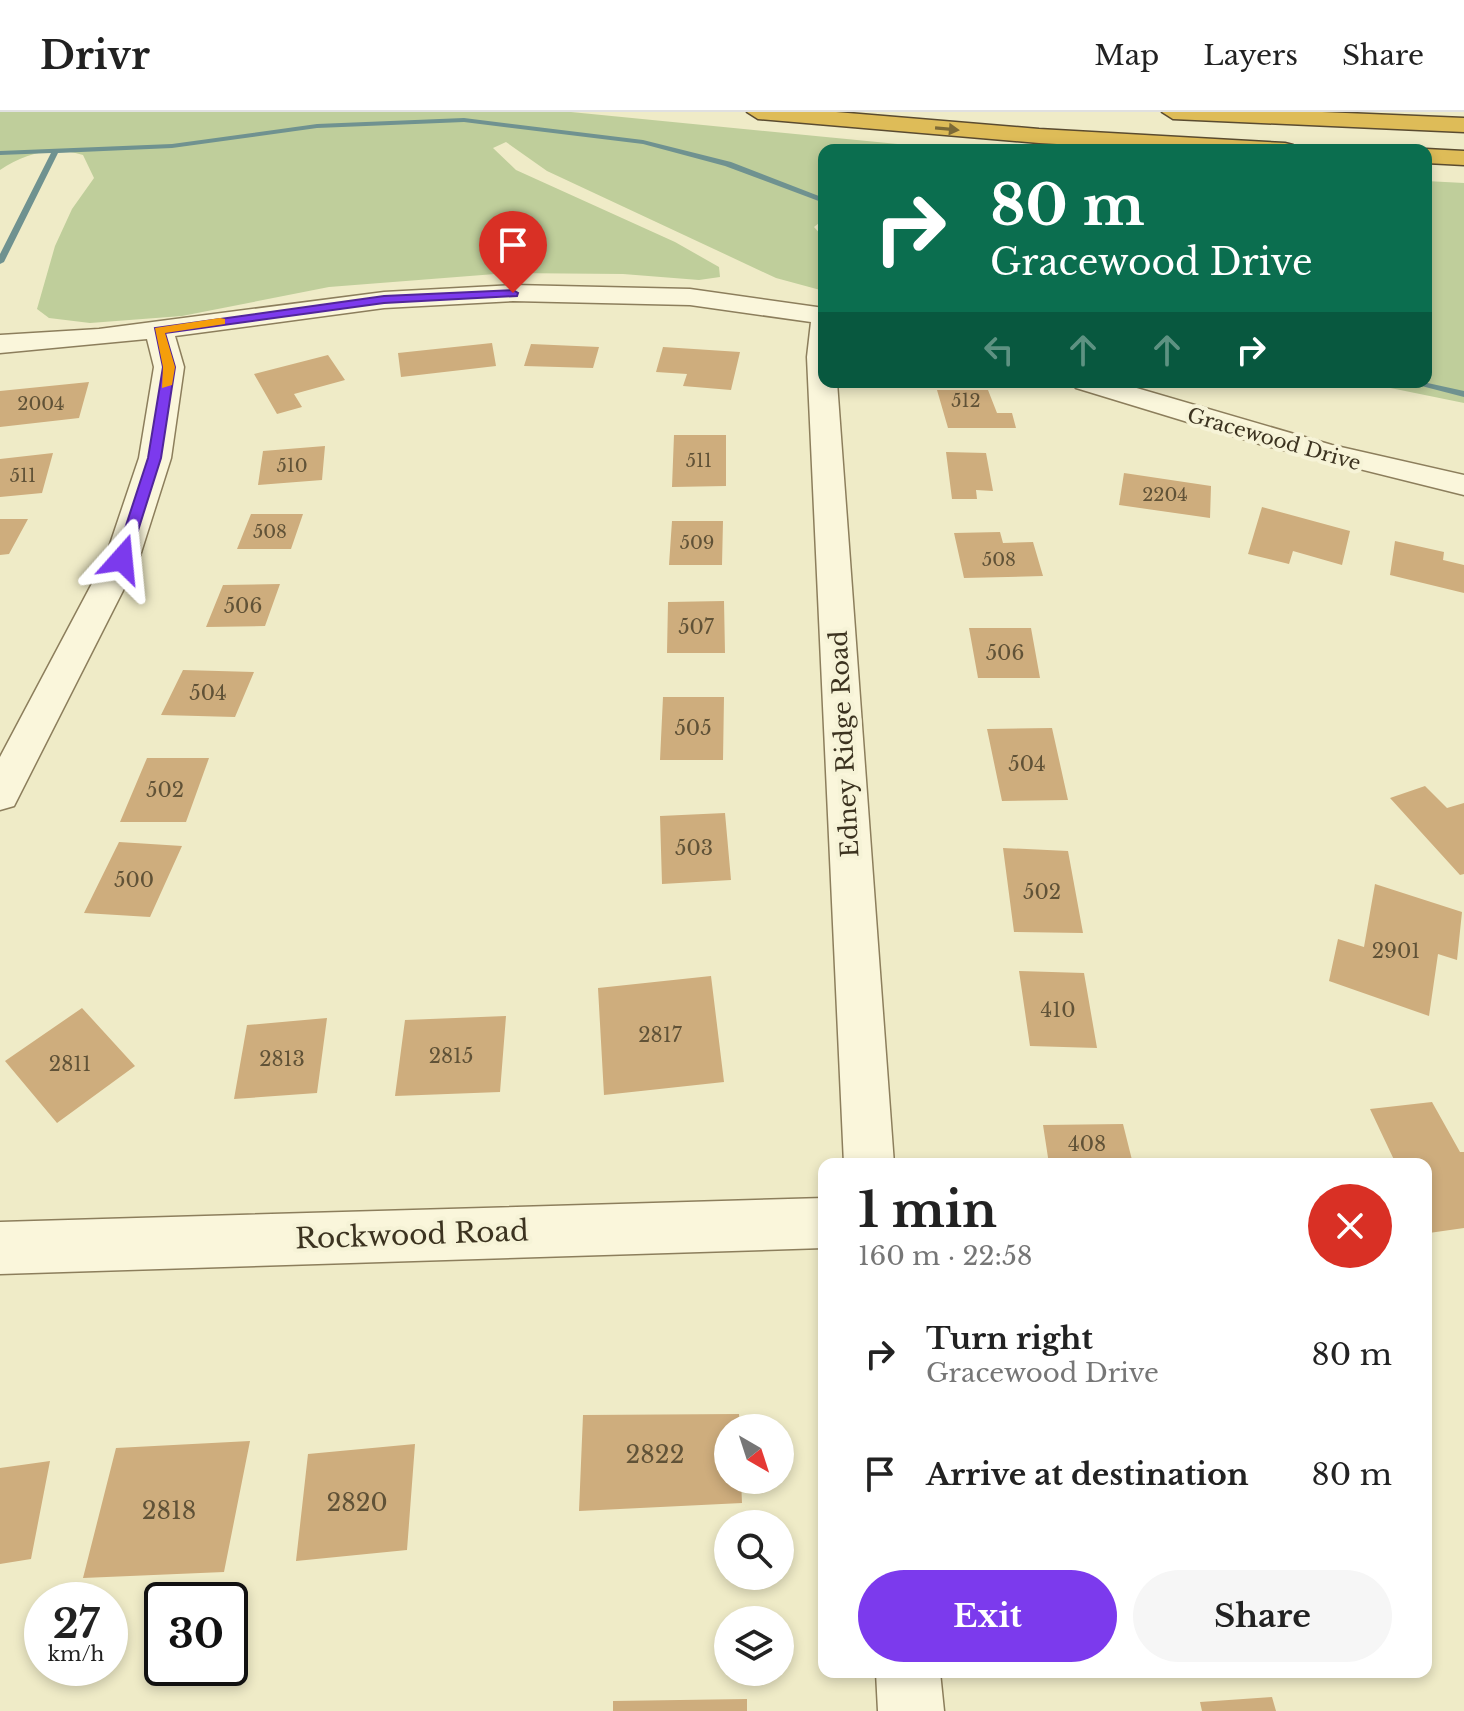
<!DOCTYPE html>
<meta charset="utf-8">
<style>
:root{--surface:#fff;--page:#f6f6f6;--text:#222;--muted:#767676;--line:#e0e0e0;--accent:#7c3aed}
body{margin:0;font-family:"Libre Baskerville",serif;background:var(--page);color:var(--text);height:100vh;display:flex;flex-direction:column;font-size:30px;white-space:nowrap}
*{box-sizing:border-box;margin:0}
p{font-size:26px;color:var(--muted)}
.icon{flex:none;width:44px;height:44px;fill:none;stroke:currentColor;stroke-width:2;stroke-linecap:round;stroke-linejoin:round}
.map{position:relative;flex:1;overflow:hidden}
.details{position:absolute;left:818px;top:1046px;width:614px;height:520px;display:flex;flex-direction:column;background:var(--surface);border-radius:16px;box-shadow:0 4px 12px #0003}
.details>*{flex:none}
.guide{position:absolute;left:818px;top:32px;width:614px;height:244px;border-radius:16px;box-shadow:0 4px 12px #0003;background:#0b6e4f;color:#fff;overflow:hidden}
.needle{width:52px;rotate:141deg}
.buttons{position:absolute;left:714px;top:1302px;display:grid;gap:16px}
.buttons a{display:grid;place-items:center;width:80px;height:80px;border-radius:50%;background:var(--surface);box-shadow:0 4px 12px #0003;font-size:40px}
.speed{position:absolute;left:24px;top:1470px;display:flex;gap:16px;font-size:40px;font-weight:700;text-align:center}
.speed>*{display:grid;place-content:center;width:104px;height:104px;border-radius:50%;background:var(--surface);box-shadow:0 4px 12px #0003;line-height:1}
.speed small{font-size:20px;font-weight:400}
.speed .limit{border:4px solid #111;border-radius:12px;background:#fff;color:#111}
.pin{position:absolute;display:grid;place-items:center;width:68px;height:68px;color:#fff;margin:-82px -34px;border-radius:50% 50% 50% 0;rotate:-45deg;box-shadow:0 0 8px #0007}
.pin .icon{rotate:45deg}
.me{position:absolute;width:88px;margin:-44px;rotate:18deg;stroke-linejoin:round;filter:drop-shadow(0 0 6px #0008)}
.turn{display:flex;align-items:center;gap:28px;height:168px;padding:0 40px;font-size:36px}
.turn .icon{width:104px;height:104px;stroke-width:2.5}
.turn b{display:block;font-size:56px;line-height:68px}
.lanes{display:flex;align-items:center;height:76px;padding:0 40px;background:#0003;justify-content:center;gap:40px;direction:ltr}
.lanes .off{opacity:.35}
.round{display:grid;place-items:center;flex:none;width:84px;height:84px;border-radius:42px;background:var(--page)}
.headline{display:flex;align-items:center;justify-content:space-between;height:136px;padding:0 40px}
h1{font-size:48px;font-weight:700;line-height:60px}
.button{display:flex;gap:16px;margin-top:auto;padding:16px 40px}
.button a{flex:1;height:92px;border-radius:48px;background:var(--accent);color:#fff;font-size:32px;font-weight:700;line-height:92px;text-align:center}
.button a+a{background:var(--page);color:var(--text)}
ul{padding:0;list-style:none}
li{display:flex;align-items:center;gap:24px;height:120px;padding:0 40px}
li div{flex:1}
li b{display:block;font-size:30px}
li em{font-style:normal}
header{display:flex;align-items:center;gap:48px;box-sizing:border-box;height:112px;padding:0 40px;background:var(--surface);border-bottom:2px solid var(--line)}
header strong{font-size:38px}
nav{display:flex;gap:44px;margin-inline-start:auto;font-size:28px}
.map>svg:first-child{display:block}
.green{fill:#bfce9b}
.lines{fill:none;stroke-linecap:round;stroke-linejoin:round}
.stream{fill:#6f9290;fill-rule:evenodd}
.building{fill:#cead7d}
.street-casing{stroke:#8c7e5c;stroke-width:3}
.highway-casing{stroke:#5a4b30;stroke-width:3}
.street{fill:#faf6db;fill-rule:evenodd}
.highway{fill:#debc58;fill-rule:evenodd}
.oneway{fill:#7d6a36}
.route{fill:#7c3aed;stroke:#51269a;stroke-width:2}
.slow{fill:#f59e0b}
.labels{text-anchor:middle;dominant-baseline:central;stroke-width:8;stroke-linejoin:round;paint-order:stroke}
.far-number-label{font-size:18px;fill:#605237}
.far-street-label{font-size:20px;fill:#3c3320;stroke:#f6f3d7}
.number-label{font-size:20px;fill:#605237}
.street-label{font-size:24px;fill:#3c3320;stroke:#f6f3d7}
.near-number-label{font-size:24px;fill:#605237}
.near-street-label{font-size:28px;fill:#3c3320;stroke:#f6f3d7}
</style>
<header>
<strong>Drivr</strong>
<nav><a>Map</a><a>Layers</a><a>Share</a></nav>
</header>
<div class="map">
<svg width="1464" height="1599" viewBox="0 0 1464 1599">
<rect width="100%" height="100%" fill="#efebc7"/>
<!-- green -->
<path class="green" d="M0 0H571L959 38H824V107L814 115 824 126V179L776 166 547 59 506 30 493 36 516 58 675 130 719 155 720 165 699 168 623 162 508 161 329 175 182 204 90 211 49 206 37 197 55 134 72 97 94 66 83 43C54 34 25 41 0 58Z
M1426 69 1464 71V291L1361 270H1426Z"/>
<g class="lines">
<!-- stream -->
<path class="stream" d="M464 6 643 28 731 50 824 86V91L725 54 643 32 464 10 317 16 172 36 58 41 4 150 0 152V142L51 41 0 43V39L172 32 317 12Z
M1406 270H1423L1464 279V285Z"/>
</g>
<!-- building -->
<path class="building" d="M492 231 496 254 401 265 398 241Z
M531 232 599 235 593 256 524 254Z
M663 235 740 240 731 278 683 274 687 262 656 260Z
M328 243 345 268 294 282 302 295 277 302 254 262Z
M89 270 79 306 0 315V279Z
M937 278H988L997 301H1012L1016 316H948Z
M674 323H726V374L672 375Z
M325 334 322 368 258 373 263 339Z
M946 340 986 341 993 379 976 378 977 387H952Z
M53 341 42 381 0 385V347Z
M1124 361 1211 374 1210 406 1119 393Z
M1262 395 1350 419 1342 453 1293 439 1289 452 1248 442Z
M251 402H303L291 437H237Z
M0 407H28L9 442 0 443Z
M672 409H723L722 453H669Z
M1000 420 1003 431 1033 430 1043 464 964 466 954 421Z
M1395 429 1444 440 1443 448 1464 453V481L1390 463Z
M280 472 265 514 206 515 223 473Z
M724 489 725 541H667L668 490Z
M969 516H1031L1040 566H978Z
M183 558 254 560 235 605 161 603Z
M663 585H724L723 648H660Z
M1052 616 1068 688 1002 689 987 617Z
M147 646H209L186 710H120Z
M1425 674 1447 696 1464 691V762L1460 763 1390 686Z
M725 701 731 768 662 772 660 704Z
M119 730 182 734 150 805 84 801Z
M1003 736 1068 739 1083 821 1014 820Z
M1375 772 1462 800 1457 848 1438 842 1429 904 1329 869 1338 827 1364 835Z
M1019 859 1084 861 1097 936 1030 934Z
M711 864 724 970 604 983 598 876Z
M82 896 135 954 57 1011 5 949Z
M506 904 500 980 395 984 405 908Z
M327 906 317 981 234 987 247 913Z
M1432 990 1460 1040H1464V1116L1429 1121 1426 1052H1396L1370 997Z
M1123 1012 1133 1052H1049L1043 1013Z
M739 1302 740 1316H728V1368H741L742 1391 579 1399 583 1303Z
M250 1329 224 1460 83 1466 116 1336Z
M415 1332 407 1438 296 1449 308 1342Z
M50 1349 31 1447 0 1452V1356Z
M1272 1585 1276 1599H1202L1200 1590Z
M747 1587V1599H613V1589Z"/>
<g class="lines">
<!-- street casing -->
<g class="street-casing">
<path id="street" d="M513 173 690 177 824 196V270H837L894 1052H844L807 245 811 210 690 193 513 189 384 196 175 224 184 255 171 346 139 447 14 694 0 698V645L105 447 139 346 154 255 147 227 0 241V223L99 217 384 180Z
M1071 270H1116L1332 333 1464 363V383L1263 333 1076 276Z
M824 1086V1136L0 1162V1110Z
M876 1560H940L944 1599H878Z"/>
</g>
<!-- highway casing -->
<g class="highway-casing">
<path id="highway" d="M747 0H836L1039 17 1285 31 1293 33 1297 38H1164L1039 31 758 7Z
M1162 0H1322L1464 6V20L1173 7Z
M1426 37 1464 39V53L1426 51V38H1422Z"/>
</g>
<!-- street -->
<use href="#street" class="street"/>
<!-- highway -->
<use href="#highway" class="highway"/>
</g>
<!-- one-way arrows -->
<defs><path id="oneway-solid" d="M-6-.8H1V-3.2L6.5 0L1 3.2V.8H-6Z" transform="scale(2)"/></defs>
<use class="oneway" href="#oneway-solid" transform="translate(947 17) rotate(5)"/>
<!-- route -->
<path class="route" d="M513 178 518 181 517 184 384 191 165 221 175 255 161 346 129 447 127 450H117L115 447 148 346 163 255 155 216 384 184Z"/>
<!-- slow -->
<path class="slow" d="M220 206 225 207V212L165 221 175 255 172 273 162 276 163 255 155 216Z"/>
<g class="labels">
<!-- far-number labels -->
<g class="far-number-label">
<text x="966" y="289">512</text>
<text x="41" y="292">2004</text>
<text x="699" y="349">511</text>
<text x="292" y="354">510</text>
<text x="23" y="364">511</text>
<text x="1165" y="383">2204</text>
<text x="270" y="420">508</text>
<text x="697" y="431">509</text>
<text x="999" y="448">508</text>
</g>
<!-- far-street labels -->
<g class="far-street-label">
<text transform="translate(1274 327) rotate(16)">Gracewood Drive</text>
</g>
<!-- number labels -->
<g class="number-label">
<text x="243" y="494">506</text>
<text x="696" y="515">507</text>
<text x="1005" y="541">506</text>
<text x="208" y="581">504</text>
<text x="693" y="616">505</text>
<text x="1027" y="652">504</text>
<text x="165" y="678">502</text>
<text x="694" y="736">503</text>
<text x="134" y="768">500</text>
<text x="1042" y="780">502</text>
<text x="1396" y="839">2901</text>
<text x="1058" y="898">410</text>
<text x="660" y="923">2817</text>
<text x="451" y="944">2815</text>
<text x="282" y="947">2813</text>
<text x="70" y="952">2811</text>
<text x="1087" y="1032">408</text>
</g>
<!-- street labels -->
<g class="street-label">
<text transform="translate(844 632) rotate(-93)">Edney Ridge Road</text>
</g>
<!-- near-number labels -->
<g class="near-number-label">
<text x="655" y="1342">2822</text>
<text x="357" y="1390">2820</text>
<text x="169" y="1398">2818</text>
</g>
<!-- near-street labels -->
<g class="near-street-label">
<text transform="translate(412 1123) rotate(-2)">Rockwood Road</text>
</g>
</g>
</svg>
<div class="buttons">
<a><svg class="needle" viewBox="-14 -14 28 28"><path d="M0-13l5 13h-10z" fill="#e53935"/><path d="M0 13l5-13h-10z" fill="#767676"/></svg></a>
<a><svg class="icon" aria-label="search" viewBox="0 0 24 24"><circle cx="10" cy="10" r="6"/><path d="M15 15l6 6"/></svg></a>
<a><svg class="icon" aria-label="layers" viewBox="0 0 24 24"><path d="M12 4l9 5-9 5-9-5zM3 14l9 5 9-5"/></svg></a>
</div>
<div class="speed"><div>27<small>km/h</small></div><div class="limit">30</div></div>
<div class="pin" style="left:513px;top:181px;background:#d93025"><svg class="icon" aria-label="arrive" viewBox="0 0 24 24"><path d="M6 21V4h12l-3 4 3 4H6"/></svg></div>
<svg class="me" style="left:122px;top:447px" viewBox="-20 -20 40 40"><path d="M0-17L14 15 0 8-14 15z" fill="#7c3aed" stroke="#fff" stroke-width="4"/></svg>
<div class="guide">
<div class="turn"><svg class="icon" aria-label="right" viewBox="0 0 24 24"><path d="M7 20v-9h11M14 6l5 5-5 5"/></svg><div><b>80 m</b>Gracewood Drive</div></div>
<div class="lanes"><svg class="icon off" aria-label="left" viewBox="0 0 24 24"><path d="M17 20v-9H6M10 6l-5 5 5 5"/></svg><svg class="icon off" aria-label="ahead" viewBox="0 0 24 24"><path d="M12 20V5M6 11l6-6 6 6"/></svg><svg class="icon off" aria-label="ahead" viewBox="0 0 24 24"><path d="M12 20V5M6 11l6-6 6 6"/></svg><svg class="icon" aria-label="right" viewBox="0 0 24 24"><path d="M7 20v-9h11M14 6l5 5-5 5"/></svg></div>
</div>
<section class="details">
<div class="headline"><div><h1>1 min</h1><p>160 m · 22:58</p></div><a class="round" style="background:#d93025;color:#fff"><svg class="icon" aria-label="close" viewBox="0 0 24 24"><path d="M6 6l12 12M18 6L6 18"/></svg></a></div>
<ul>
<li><svg class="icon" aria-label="right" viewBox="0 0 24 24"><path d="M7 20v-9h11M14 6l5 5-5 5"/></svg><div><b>Turn right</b><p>Gracewood Drive</p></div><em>80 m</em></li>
<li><svg class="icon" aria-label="arrive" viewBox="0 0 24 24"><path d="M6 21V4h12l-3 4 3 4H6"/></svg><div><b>Arrive at destination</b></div><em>80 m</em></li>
</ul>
<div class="button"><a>Exit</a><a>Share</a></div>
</section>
</div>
